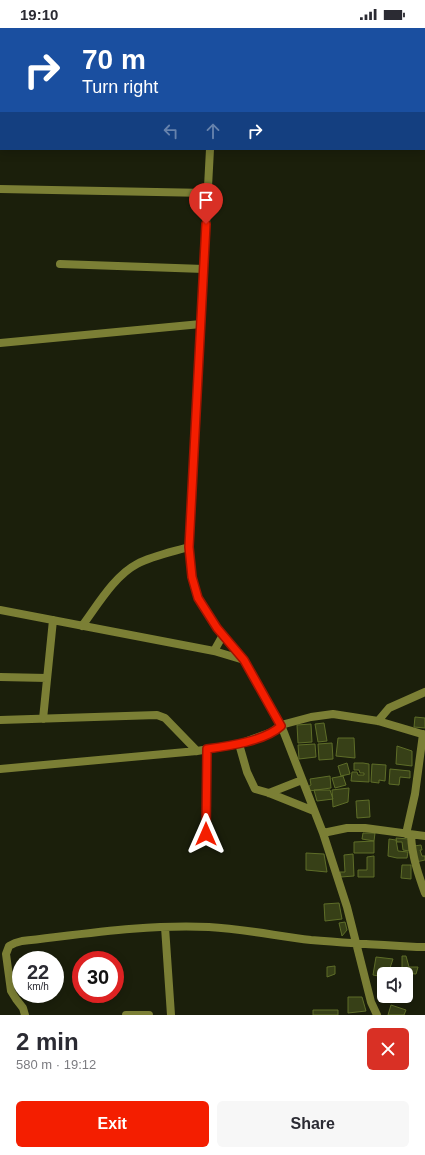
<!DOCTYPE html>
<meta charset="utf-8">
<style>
:root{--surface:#fff;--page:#f7f7f7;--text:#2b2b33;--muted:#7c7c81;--accent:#f41e00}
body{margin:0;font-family:Arial,sans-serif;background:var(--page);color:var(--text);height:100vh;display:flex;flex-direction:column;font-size:15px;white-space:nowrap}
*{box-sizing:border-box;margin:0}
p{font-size:13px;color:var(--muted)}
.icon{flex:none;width:22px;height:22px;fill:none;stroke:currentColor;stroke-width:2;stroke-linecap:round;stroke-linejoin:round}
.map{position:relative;height:987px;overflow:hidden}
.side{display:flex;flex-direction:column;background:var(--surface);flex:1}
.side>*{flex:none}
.top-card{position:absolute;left:0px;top:0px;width:425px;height:122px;box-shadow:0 2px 10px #0003;background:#1a4fa0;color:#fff;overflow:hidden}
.tools{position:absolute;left:377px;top:939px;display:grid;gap:8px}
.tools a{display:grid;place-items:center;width:36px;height:36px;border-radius:6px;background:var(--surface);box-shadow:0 2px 10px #0003;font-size:20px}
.speed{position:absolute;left:12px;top:923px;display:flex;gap:8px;font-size:20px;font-weight:700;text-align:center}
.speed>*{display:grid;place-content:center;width:52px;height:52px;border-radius:50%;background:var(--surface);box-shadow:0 2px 10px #0003;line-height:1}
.speed small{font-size:10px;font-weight:400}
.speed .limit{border:6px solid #d22;background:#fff;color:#111}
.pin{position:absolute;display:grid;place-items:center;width:34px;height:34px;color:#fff;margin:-41px -17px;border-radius:50% 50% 50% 0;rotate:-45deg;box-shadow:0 0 4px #0007}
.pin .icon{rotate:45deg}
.me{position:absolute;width:44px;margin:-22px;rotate:0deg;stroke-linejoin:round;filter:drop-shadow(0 0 3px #0008)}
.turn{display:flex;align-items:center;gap:14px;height:84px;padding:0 16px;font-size:18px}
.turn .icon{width:52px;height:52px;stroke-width:2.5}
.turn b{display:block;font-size:28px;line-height:34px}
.lanes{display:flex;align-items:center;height:38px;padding:0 16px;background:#0003;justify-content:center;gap:20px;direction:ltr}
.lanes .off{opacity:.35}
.round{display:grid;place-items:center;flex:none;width:42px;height:42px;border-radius:6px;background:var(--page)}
.summary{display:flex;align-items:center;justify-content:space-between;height:68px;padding:0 16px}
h1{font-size:24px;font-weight:600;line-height:30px}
.action{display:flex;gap:8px;margin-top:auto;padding:8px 16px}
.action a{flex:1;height:46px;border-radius:6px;background:var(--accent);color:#fff;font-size:16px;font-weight:600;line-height:46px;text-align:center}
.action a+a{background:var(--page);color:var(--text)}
.status{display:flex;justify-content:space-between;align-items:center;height:28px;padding:0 20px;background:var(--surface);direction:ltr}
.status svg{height:11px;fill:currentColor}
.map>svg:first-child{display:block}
.building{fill:#374017;stroke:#5e6d28}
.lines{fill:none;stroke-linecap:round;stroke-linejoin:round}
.minor{stroke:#7b7f35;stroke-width:8}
.route-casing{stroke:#9f1400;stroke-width:10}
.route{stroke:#f41e00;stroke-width:7}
</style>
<div class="status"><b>19:10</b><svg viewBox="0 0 49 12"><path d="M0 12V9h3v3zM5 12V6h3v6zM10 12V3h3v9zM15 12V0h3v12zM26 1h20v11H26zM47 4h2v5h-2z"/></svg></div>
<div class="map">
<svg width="425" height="987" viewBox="0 0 425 987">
<rect width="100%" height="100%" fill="#1b1f0b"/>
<!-- building -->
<path class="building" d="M415 689 425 690V700L414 699Z
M324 695 327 713 318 714 315 696Z
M311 696 312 714 298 715 297 697Z
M338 710H354L355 730 336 728Z
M332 715 333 731 319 732 318 716Z
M315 716 316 729 299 731 298 717Z
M397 718 412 723V738L396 736Z
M347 735 350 746 341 748 338 738Z
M354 735H363L369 736V754L351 753 352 744H357L358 747H364V745H360L359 742H354Z
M372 736 386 737 385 753 379 752V755L371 754Z
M390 741 410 743V750L400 749 399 757 389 756Z
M330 748 331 760 309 763V758L311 757 310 751Z
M343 748 346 757 335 760 332 750Z
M349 760 348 774 333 779 332 762Z
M314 762H330L333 771 317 773Z
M369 772 370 789 357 790 356 773Z
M363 805H375L374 813 362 811Z
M396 810 409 811V823L403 822 402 814H397Z
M389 811 396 812 398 823 408 824 407 830H397L388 828Z
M374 813V825H354V814Z
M421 817 422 822H420L422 828H425V832L416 834 414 818Z
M306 825 324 826 327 844 306 842Z
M353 826 354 848 341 849 340 844H345L344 827Z
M374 828V849H358V842H367V829Z
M402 837H411V851L401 850Z
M339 875 342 891 325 893 324 876Z
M345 894 347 902 342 908 339 895Z
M402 928H406L409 939H418L416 946 402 945Z
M376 929 393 931 388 946H384V949L373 947Z
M335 938V946L327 949V939Z
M348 969H362L366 983 348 985Z
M391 977 406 982 404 987H388Z
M313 982H338V987H313Z"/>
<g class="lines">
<!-- minor -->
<path class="minor" d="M216 1V0
M424 23H425
M210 121 189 519 192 549 198 570 217 600 244 632 281 697 323 805 347 879 371 974 377 987
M0 161 208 165
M60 236 204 241
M0 315 201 296
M0 582 214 623 244 632
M82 598C97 578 114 548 137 536 152 528 172 524 189 519
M214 623 223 607
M0 649 47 650
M43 691 53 592
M0 692 157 687 165 690 197 723
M378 693 389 680 425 664
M239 716 247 744 255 761 269 765 314 783
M0 741 197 723 239 716 272 704 281 697 311 689 333 686 378 693 425 707
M269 765 302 752
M323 805 347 800H365L425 808
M207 806V721
M406 806 415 766 423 706
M411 807C412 828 418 846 425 865
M165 899 171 987
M25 987 23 980 16 971 11 963 6 926 9 918 15 915 22 913C84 906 147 896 209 899 244 901 277 908 311 912 347 915 382 917 417 919H425
M126 987H149"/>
</g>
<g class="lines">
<!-- route casing -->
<g class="route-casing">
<path id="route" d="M206 196 189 519 192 549 198 570 217 600 244 632 281 698C265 713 229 718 207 721L206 806"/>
</g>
<!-- route -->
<use href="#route" class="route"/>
</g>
</svg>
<div class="tools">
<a><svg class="icon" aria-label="sound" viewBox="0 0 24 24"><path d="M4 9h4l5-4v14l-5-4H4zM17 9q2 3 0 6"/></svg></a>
</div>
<div class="speed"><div>22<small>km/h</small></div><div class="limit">30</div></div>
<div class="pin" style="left:206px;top:196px;background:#d93025"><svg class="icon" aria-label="arrive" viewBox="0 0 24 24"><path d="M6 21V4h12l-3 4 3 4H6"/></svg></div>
<svg class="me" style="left:206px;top:806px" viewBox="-20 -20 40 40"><path d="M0-17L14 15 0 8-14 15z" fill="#f41e00" stroke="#fff" stroke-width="4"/></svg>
<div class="top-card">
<div class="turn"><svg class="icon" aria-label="right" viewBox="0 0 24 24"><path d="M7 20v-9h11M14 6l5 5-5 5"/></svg><div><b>70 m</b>Turn right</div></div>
<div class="lanes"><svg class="icon off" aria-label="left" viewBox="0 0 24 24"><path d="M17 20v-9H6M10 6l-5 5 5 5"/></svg><svg class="icon off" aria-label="ahead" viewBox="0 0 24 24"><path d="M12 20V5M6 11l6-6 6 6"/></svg><svg class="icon" aria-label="right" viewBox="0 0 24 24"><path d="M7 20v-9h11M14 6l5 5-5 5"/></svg></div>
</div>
</div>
<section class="side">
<div class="summary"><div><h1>2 min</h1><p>580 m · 19:12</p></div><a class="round" style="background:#d93025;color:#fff"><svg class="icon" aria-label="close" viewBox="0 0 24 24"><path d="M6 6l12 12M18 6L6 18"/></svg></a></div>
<div class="action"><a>Exit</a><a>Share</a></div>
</section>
